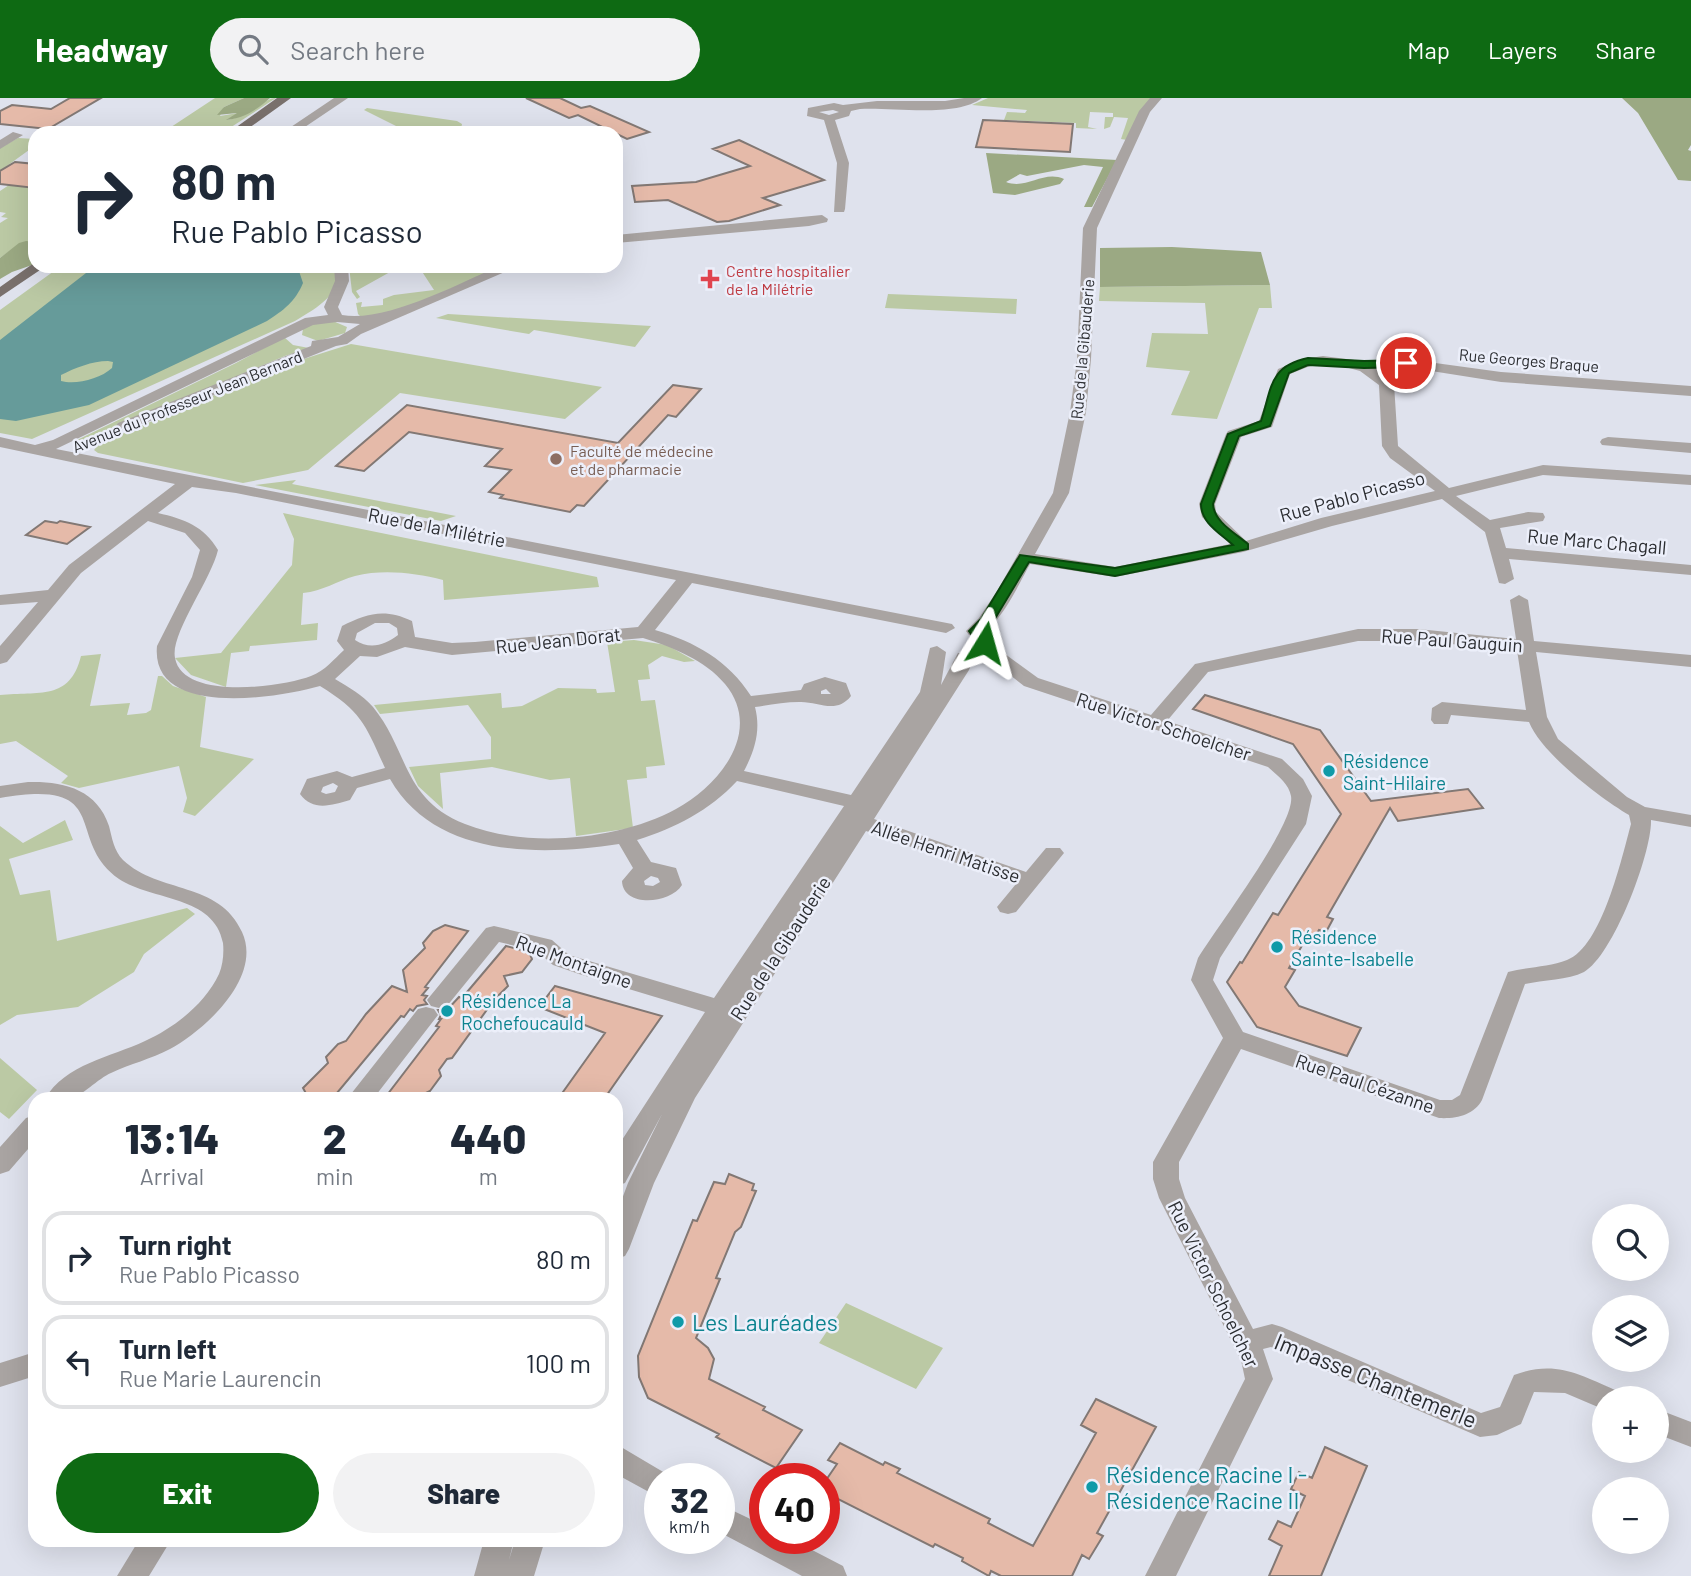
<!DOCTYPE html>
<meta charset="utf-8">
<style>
:root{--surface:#fff;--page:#f2f2f3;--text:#1f2937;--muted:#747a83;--line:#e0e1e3;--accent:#0e6a13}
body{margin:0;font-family:Barlow,sans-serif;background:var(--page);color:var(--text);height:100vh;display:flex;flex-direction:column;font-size:26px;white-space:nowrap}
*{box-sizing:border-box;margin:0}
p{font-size:23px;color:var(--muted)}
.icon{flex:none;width:38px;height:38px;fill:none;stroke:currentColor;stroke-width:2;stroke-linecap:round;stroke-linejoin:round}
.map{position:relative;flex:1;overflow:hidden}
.details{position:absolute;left:28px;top:994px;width:595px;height:455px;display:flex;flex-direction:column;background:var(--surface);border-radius:21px;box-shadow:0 7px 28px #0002}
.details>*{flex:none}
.hud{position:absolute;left:28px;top:28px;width:595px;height:147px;border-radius:21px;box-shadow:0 7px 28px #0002;background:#fff;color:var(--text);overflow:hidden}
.buttons{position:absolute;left:1592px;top:1106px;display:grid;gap:14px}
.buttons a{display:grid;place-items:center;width:77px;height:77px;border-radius:50%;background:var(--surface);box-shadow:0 7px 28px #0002;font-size:35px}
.speed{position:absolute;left:644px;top:1365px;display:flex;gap:14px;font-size:35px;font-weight:700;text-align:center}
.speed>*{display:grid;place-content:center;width:91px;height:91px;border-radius:50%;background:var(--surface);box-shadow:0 7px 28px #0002;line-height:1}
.speed small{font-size:18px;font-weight:400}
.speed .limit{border:10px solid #d22;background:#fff;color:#111}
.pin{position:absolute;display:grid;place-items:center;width:60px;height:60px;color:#fff;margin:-30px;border:4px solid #fff;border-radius:50%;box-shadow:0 2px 7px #0007}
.me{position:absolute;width:77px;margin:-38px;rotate:8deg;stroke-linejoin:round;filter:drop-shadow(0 0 5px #0008)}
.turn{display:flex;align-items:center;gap:24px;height:147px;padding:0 28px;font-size:32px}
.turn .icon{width:91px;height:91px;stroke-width:2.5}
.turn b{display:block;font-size:49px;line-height:60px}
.eta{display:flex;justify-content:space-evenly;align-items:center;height:119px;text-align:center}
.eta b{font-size:42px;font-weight:800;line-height:49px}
.cta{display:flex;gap:14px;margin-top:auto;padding:14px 28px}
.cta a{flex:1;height:80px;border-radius:42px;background:var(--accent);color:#fff;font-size:28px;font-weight:800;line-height:80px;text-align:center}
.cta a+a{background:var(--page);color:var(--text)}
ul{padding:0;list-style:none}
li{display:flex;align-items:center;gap:21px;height:94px;margin:0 14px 10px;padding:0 14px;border:4px solid var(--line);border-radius:21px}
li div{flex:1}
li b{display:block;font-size:26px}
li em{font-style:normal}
header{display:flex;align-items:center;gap:42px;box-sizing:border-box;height:98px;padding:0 35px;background:var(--accent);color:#fff}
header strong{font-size:33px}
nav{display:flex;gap:38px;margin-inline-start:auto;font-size:24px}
.search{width:490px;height:63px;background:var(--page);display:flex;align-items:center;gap:18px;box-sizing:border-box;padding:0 24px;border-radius:38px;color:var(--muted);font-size:26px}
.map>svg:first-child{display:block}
.green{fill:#bbc9a4}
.forest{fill:#9ba983}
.water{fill:#669b9a;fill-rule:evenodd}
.building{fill:#e5baa9;stroke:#827874;stroke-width:2}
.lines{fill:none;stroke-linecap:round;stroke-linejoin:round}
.minor{fill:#a9a4a2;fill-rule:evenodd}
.major{fill:#79706c;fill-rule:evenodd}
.route{fill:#0e6a13;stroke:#09450c;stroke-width:2}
.health-dot{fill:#e0444e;stroke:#eceffa;stroke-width:2.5}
.education-dot{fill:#8d6e63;stroke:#eceffa;stroke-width:2.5}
.culture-dot{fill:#0f9aa8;stroke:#eceffa;stroke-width:2.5}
.labels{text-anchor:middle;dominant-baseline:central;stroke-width:5;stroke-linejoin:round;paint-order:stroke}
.far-health-label{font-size:16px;fill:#be3a42;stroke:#eceffa;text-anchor:start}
.far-street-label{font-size:16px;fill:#2b2d31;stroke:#eceffa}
.far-education-label{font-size:16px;fill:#785e54;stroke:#eceffa;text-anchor:start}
.street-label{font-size:19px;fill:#2b2d31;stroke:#eceffa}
.culture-label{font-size:19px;fill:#0d838f;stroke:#eceffa;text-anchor:start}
.near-culture-label{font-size:23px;fill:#0d838f;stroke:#eceffa;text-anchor:start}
.near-street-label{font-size:23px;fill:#2b2d31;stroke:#eceffa}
</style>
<header>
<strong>Headway</strong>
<div class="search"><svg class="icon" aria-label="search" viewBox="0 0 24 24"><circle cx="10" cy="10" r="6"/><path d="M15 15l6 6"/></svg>Search here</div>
<nav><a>Map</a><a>Layers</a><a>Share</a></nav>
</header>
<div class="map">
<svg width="1691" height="1478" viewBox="0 0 1691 1478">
<rect width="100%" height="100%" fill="#dfe2ed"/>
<!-- green -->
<path class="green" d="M215 0H244L224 9 220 18 238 15 227 22C247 20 263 0 276 0L222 35H162Z
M988 0H1151L1141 12 1127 42 1121 41 1128 20 1114 19 1110 29 1104 31 1105 19H1113V15L1090 14 1088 29 1097 31 1076 30V25L1004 22 1007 14 1025 15 1027 12 972 7Z
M367 10 457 23 462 26 461 31 467 35H410L364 12Z
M18 40 35 41V53L29 52 0 73V50Z
M9 87 35 90V144L18 147 0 160V125L8 120 1 119 6 115 0 114V93Z
M61 168H337C344 196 315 211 295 223L32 341 0 335V212Z
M349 168 399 169 356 193 360 199 357 201 352 194Z
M505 168 388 217 361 219 358 216 356 205 362 204 361 209 383 207V201L394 197 434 192 419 169Z
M1270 187 1272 210H1259L1217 321 1171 317 1190 273 1146 269 1152 235 1208 236 1205 205 1099 203 1100 189Z
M888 196 1017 201 1016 216 885 210Z
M448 216 651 228 635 249 534 232 529 236 436 220Z
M333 223 347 229 345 235 318 243 302 237 303 231 313 226Z
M284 239 293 247 309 250 285 258 82 343 77 342 236 265Z
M351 246 602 289 565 321 400 295 308 372 243 385 98 355 94 352 100 345 291 265Z
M296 382 292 386 456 418 441 423 255 387Z
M283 415 597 479 599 489 444 502 443 482C415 475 384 471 355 478 337 483 323 493 303 495L301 527 318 525 317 542 250 548 249 553 231 555 226 589 191 577 175 560 221 555 292 467 294 441Z
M634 542 667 547 695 563 684 564 662 558 648 567 650 581 638 582 641 603 655 602 665 667 646 669 647 680 627 682 633 730 576 738 570 680 550 682 492 669 440 675 443 711 418 688 409 669 491 661V639L468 607 380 616 374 607 501 595 502 610 522 608 558 590 596 591 597 595 615 594 607 544Z
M101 556 90 608 130 605 127 617 146 615 151 612 158 578H162L173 588 206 599 200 649 254 661 195 718 183 714 187 700 179 668 79 690 61 685 68 678 16 643 0 646V597C39 593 70 603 81 558Z
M65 722 73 742 9 761 20 797 50 792 57 843 187 810 195 816 144 856 134 874 78 909 17 917 0 927V728L23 745Z
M0 960 37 992 9 1021 0 1014Z
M846 1205 943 1250 916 1291 819 1245Z"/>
<!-- forest -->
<path class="forest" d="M244 0H270C258 11 243 21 226 22L237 15 217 17 224 9Z
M1622 0H1691V47L1688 52 1691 53V83L1678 82 1638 15Z
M986 55 1117 62 1092 109H1084L1103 69 1084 67 1027 78 1020 76 1006 84C1027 92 1043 72 1064 81L1060 86 1015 97 993 95Z
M26 143 35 144V166L12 174 0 181V160L19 145Z
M1172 149 1261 154 1270 187 1100 189V150Z"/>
<!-- water -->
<path class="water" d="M95 168H285L299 173 303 185C295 204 284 212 267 223L89 307 16 323 0 321V242ZM108 263 113 264 112 270C100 281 76 287 61 283V277C75 270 92 263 108 263Z"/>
<!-- building -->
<path class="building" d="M70 0H101L48 31 0 26V13L12 7 51 11Z
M526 0H560L581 10 590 8 649 34 627 41 578 17 569 20Z
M983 22 1073 26 1070 54 976 49Z
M739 42 824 82 763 100 780 107 729 123 717 124 668 102 635 104 632 88 696 84 750 68 713 51Z
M15 64 35 66V90L0 86V73Z
M673 287 701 291 676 319 668 317 584 408 577 407 570 414 500 400 503 397 489 394 511 372 485 368 502 351 409 334 364 373 336 368 407 307 618 345Z
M45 423 57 425 60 423 90 429 67 446 26 437Z
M1205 597 1320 632 1371 703 1468 691 1483 710 1398 723 1390 710 1327 819 1333 821 1326 834 1319 832 1313 842 1307 839 1289 870 1295 872 1285 889 1299 908 1361 930 1347 958 1257 929 1227 884 1240 864 1242 865 1273 815 1278 817 1341 716 1293 646 1193 611Z
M445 827 468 833 425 889 428 890 422 897 427 898 424 902 427 906 417 908 413 913 410 911 404 919 401 918 332 1001H309L303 990 328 965 326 959 338 946 346 943 366 916 392 888 407 894 403 872 425 850 423 845 433 833Z
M506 848 529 854 532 861 522 874 504 878 508 888 494 902 452 960 447 961 439 972 441 978 430 993 414 1001H384L439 929 436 928 441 921H439L441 917 438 912 448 911 459 899 462 900Z
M555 888 662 918 604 1001H558L605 935 539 909Z
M729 1076 754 1086 752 1092 756 1093 741 1129 735 1134 716 1180 720 1181 696 1240 708 1250 714 1261 709 1281 765 1309 763 1312 802 1332 776 1370 716 1339 719 1336 648 1300 639 1279 638 1258 693 1122 697 1123 714 1084 725 1086Z
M1096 1301 1156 1329 1097 1435 1103 1438 1089 1461 1082 1457 1072 1478H1001L991 1473 989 1478 962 1463 963 1460 935 1446 933 1449 824 1394V1385L837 1366 828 1362 840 1345 883 1367 885 1364 900 1371 897 1375 990 1421 988 1425 1033 1448 1096 1335 1081 1327Z
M1325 1349 1367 1368 1321 1478H1269L1282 1448 1269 1441 1278 1423 1291 1429 1305 1398 1291 1391 1299 1374 1312 1380Z"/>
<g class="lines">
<!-- minor -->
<path class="minor" d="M334 0H348L296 35H282Z
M964 0H982C956 20 892 9 860 11L851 13 849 18 835 22 849 65 845 111 844 114H834L837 65 824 22 807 18 808 10 834 5 843 7 877 3H945ZM833 12 839 14 829 17 819 14Z
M1150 0H1162L1150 14 1097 130 1091 261 1086 314 1069 395 1035 456 1115 469 1230 446 1202 419 1199 406 1226 336 1228 333 1259 323 1278 271 1303 261 1323 258 1362 263 1406 261 1501 274 1691 288V298L1501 284 1406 269 1378 271 1394 286 1398 348 1449 390 1543 367 1691 377V387L1543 377 1456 398 1490 422 1528 414 1543 415 1545 419 1543 423 1500 430 1506 450 1691 467V477L1509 461 1514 481 1505 486 1499 485 1485 434 1442 401 1332 428 1243 454 1115 479 1030 466C1019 485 994 543 969 537L966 533 979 520 997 493 1053 395 1070 314 1077 261 1083 130 1139 13ZM1338 267 1360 273 1379 287 1382 348 1390 360 1435 393 1321 420 1246 443 1216 414 1215 406 1241 339 1272 329 1290 276 1310 268Z
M13 34 23 37 0 51V42Z
M822 117 828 121 827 124 809 128 616 145V137Z
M334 168H348L349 183 338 209 342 217C386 225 459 185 500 168H519L361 236 347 246 336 248 130 331 124 333 116 328 118 325 311 248 312 243 338 239 360 226 337 224 313 227 56 351 952 526 955 530 946 535 692 485 655 532C695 544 728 562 751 598L801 592 804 586 825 579 846 585 851 598C836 617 818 603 799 604 785 604 770 607 755 609 761 632 755 652 744 673L851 697 920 594 930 550 937 548 946 554 941 587 958 555H972L974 559 969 572 874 721 1026 774 1046 750H1060L1064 755 1016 814 1008 816 1000 814 997 809 1016 786 866 733 695 1000 654 1085 629 1151 625 1158 616 1161V1117L628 1085 662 1016 625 1085 616 1088V1052L620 1045 705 914 579 876 553 867 537 853 499 844 447 908 439 910 431 908 427 902 486 830 494 828 552 842 569 857 714 900 844 708 737 683C709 713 675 730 637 742L651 764 676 770 682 787C670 806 623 810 622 783L633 770 619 746C540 758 435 760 390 681L357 690 350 702C332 707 313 714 300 696L307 681 337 673 352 679 385 670C365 626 362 614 320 588 278 600 150 621 157 548L192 479 200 452 185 435 148 423 81 475 7 564 0 566V548L38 504 0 507V497L48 492 69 467 175 386 0 349V339L35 347 53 342 305 220 328 217 324 209 335 183ZM192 389 236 395 676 482 638 529 475 544 452 545 415 539 412 523C385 510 367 515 342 528L337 543 344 552C334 561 325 573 311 578 282 589 183 603 175 560 170 536 211 482 218 452 204 428 184 421 158 415ZM375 525H389L397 530 398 537C385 547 370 552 355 542L357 535ZM643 540C672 549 705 562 725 586 764 633 719 688 676 711 619 742 527 751 465 726 402 701 409 653 373 609 363 597 348 589 335 581L360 558 377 559 405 549 452 557ZM826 591 831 596H821V593ZM333 685 338 688 335 694 326 696 321 694 323 689ZM651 778 658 780 660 784 653 788 645 787 644 783Z
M1608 339 1691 345V355L1602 347 1600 344 1602 341Z
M1519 497 1528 502 1534 543 1691 557V569L1536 554 1547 619 1558 641 1627 699 1645 709 1691 717V729L1651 722C1652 755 1613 858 1584 874 1568 882 1543 882 1525 886L1482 1002C1474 1017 1456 1021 1439 1020L1241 951 1179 1064V1081L1185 1100 1253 1231 1272 1226 1282 1229 1481 1315 1500 1309 1514 1277C1555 1262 1578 1276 1615 1292L1619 1300H1605V1312L1565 1295 1534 1294 1521 1326 1497 1337 1480 1339 1271 1249 1263 1251 1273 1281 1176 1478H1145L1245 1281 1241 1262 1159 1100 1153 1081V1064L1223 940 1191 882 1198 860C1216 830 1296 726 1291 698 1289 686 1277 677 1268 669L1024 588 974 549 983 543 990 545 1038 580 1151 617 1195 566 1358 531H1418L1516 541 1510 502ZM1358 543H1418L1517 552 1526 612 1442 604 1432 610 1431 622 1434 626H1448L1451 617 1529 624C1541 655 1600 700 1629 717L1631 726C1622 759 1602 849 1567 862 1549 869 1527 869 1508 874L1460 997 1452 1002H1440L1243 934 1213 882 1220 860 1306 726 1312 698 1303 681 1282 661 1167 623 1208 574Z
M28 684C63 683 97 691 109 728 112 740 114 753 123 762 159 796 219 783 242 834 263 879 205 932 170 951 151 961 130 966 111 975 99 980 80 999 71 1001 64 1003 53 1001 45 1001 65 966 111 959 145 943 174 930 205 906 219 876 223 867 224 855 223 845 214 797 152 803 119 781 63 742 116 680 0 700V688Z
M426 909 434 911 438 917 373 1001H347L418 911Z
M35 1017V1043L9 1073 0 1076V1049L26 1020Z
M35 1254V1278L0 1289V1265Z
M1657 1311 1691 1324V1349L1657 1336Z
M616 1346 670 1378 672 1381H660V1400L616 1376Z
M719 1406 765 1428V1440H789L843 1468 847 1478H802L719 1434Z
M139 1442H171L149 1478H117Z
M484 1442H514L509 1462 515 1442H545L534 1478H474Z"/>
<!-- major -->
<path class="major" d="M277 0H291L242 35H228Z
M34 165 35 168H46L0 199V189Z"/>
</g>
<!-- route -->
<path class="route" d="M1308 260 1364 263 1406 262 1412 265 1406 269 1364 270 1308 267 1289 275 1270 328 1239 338 1213 406C1214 424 1235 435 1248 446V451L1115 478 1029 464 993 524 983 534 992 545 985 549 980 548 969 533 981 521 1020 457 1115 470 1233 447C1220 435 1201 425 1201 406L1228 336 1261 323C1272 290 1269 268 1308 260Z"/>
<!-- markers -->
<path class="health-dot" d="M706.5 170.5h7v7h7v7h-7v7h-7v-7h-7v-7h7z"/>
<circle class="education-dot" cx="556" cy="361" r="7"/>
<g class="culture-dot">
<circle cx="1329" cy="673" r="7"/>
<circle cx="1277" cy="849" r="7"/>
<circle cx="447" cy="913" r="7"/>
<circle cx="678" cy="1224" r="7"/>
<circle cx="1092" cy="1389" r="7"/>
</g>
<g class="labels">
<!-- far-health labels -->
<g class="far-health-label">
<text x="726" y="172">Centre hospitalier<tspan x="726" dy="18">de la Milétrie</tspan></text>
</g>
<!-- far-street labels -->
<g class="far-street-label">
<text transform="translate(1082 251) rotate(-85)">Rue de la Gibauderie</text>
<text transform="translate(1529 262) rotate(5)">Rue Georges Braque</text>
<text transform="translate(187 303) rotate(-22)">Avenue du Professeur Jean Bernard</text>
</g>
<!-- far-education labels -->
<g class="far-education-label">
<text x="570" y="352">Faculté de médecine<tspan x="570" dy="18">et de pharmacie</tspan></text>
</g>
<!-- street labels -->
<g class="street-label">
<text transform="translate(1352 398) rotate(-15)">Rue Pablo Picasso</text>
<text transform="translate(437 429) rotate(11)">Rue de la Milétrie</text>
<text transform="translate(1597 443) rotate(5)">Rue Marc Chagall</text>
<text transform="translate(558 542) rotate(-6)">Rue Jean Dorat</text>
<text transform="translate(1452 542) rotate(4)">Rue Paul Gauguin</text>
<text transform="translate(1164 628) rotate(18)">Rue Victor Schoelcher</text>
<text transform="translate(946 753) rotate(19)">Allée Henri Matisse</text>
<text transform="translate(780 850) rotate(-57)">Rue de la Gibauderie</text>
<text transform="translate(574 863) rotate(20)">Rue Montaigne</text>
<text transform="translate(1365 985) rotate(19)">Rue Paul Cézanne</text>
<text transform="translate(1214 1186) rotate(64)">Rue Victor Schoelcher</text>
</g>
<!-- culture labels -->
<g class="culture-label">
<text x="1343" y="662">Résidence<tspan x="1343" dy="22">Saint-Hilaire</tspan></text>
<text x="1291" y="838">Résidence<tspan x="1291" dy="22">Sainte-Isabelle</tspan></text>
<text x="461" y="902">Résidence La<tspan x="461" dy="22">Rochefoucauld</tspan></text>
</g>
<!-- near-culture labels -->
<g class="near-culture-label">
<text x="692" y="1224">Les Lauréades</text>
<text x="1106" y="1376">Résidence Racine I -<tspan x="1106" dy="26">Résidence Racine II</tspan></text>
</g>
<!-- near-street labels -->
<g class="near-street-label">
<text transform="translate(1376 1282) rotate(22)">Impasse Chantemerle</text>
</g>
</g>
</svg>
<div class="buttons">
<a><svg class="icon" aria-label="search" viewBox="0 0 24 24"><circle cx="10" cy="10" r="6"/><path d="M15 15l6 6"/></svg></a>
<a><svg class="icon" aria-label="layers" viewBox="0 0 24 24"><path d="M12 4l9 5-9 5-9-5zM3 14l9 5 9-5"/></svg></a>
<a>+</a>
<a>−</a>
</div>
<div class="speed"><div>32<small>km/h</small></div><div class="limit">40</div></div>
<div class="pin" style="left:1406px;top:265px;background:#d93025"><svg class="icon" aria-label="arrive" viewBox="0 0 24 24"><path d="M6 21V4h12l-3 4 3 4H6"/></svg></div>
<svg class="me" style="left:985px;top:545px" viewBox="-20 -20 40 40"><path d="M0-17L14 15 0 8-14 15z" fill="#0e6a13" stroke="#fff" stroke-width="4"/></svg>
<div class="hud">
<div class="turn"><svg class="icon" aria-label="right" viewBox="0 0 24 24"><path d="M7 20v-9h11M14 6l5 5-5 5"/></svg><div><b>80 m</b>Rue Pablo Picasso</div></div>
</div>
<section class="details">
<div class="eta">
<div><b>13:14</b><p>Arrival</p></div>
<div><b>2</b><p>min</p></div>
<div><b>440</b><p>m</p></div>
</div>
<ul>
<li><svg class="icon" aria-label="right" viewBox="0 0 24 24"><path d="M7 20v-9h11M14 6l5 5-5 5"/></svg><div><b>Turn right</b><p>Rue Pablo Picasso</p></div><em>80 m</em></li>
<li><svg class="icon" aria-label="left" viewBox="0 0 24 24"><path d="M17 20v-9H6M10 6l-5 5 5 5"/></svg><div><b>Turn left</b><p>Rue Marie Laurencin</p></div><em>100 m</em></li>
</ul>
<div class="cta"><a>Exit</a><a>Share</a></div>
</section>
</div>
